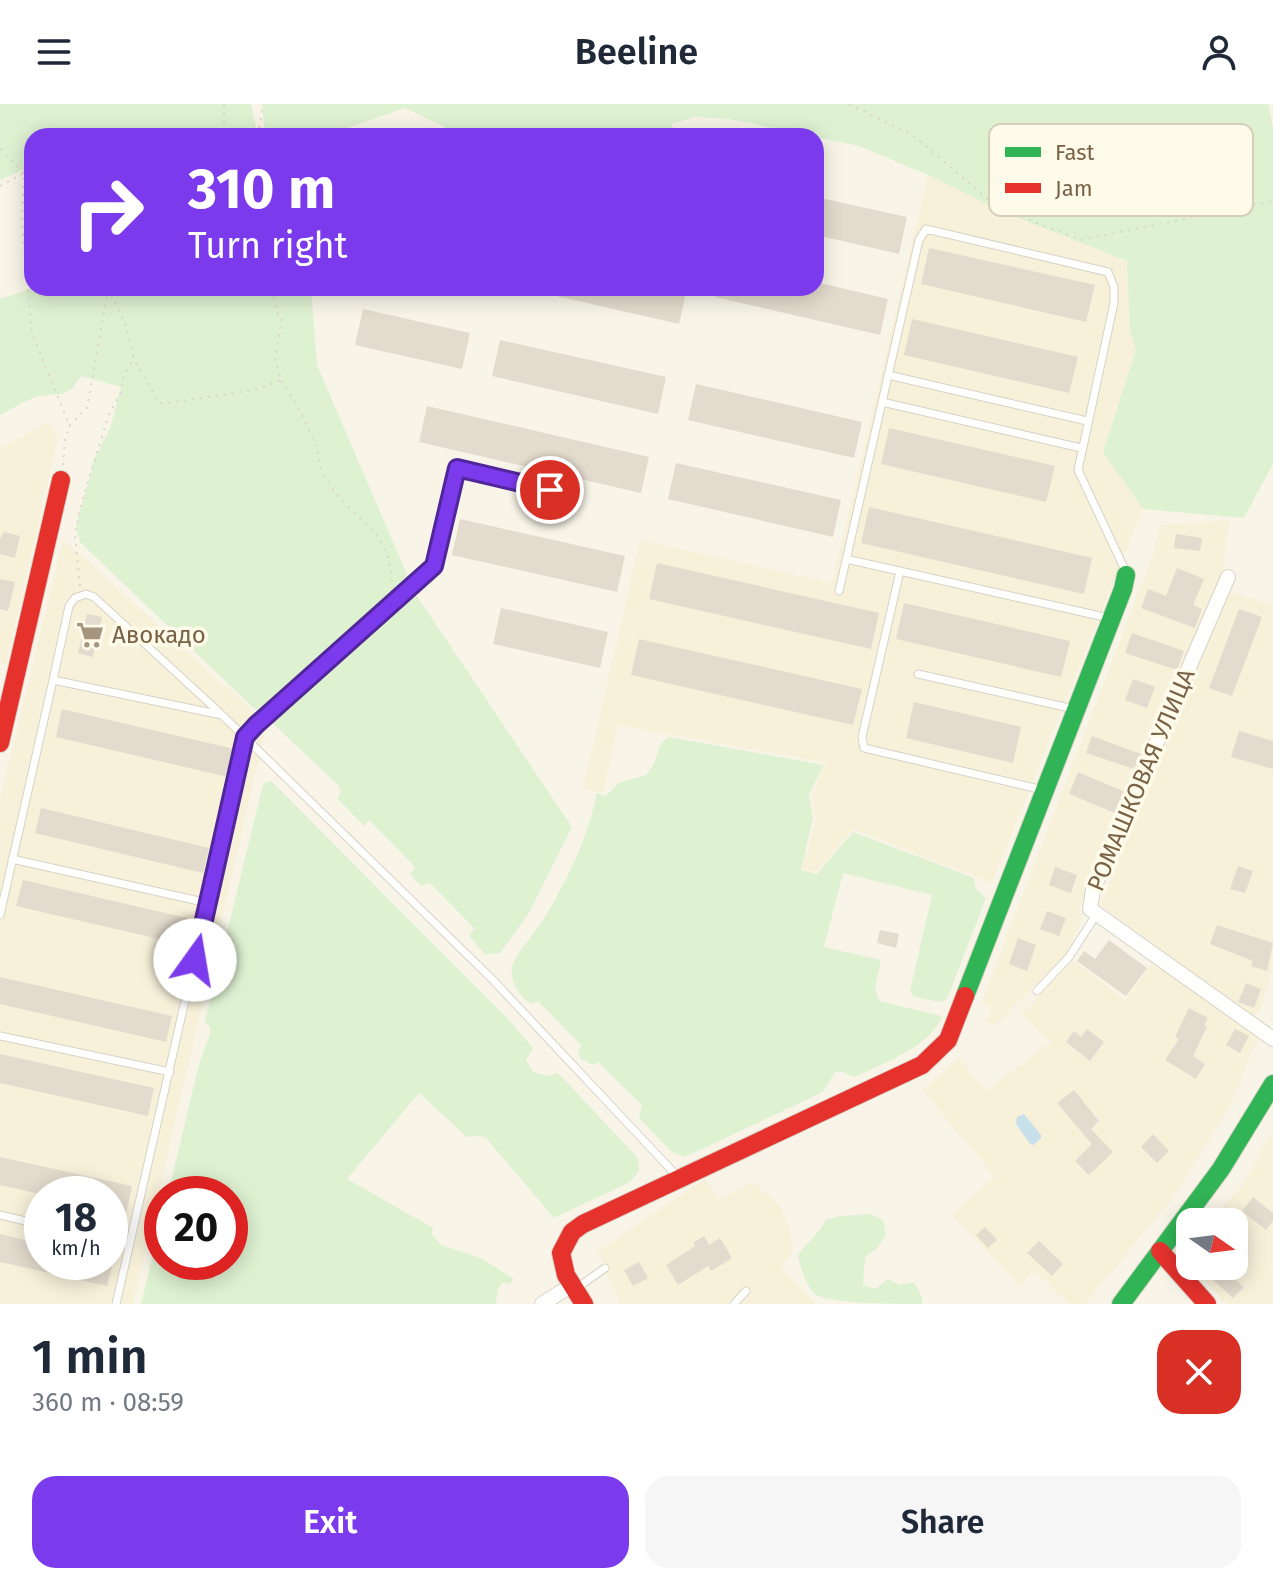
<!DOCTYPE html>
<meta charset="utf-8">
<style>
:root{--surface:#fff;--page:#f6f6f7;--text:#1f2937;--muted:#747a83;--accent:#7c3aed}
body{margin:0;font-family:"Fira Sans",sans-serif;background:var(--page);color:var(--text);height:100vh;display:flex;flex-direction:column;font-size:30px;white-space:nowrap}
*{box-sizing:border-box;margin:0}
p{font-size:26px;color:var(--muted)}
.icon{flex:none;width:44px;height:44px;fill:none;stroke:currentColor;stroke-width:2;stroke-linecap:round;stroke-linejoin:round}
.map{position:relative;height:1200px;overflow:hidden}
.side{display:flex;flex-direction:column;background:var(--surface);flex:1}
.side>*{flex:none}
.banner{position:absolute;left:24px;top:24px;width:800px;height:168px;border-radius:24px;box-shadow:0 4px 20px #0003;background:#7c3aed;color:#fff;overflow:hidden}
.needle{width:52px;rotate:104deg}
.controls{position:absolute;left:1176px;top:1104px;display:grid;gap:16px}
.controls a{display:grid;place-items:center;width:72px;height:72px;border-radius:16px;background:var(--surface);box-shadow:0 4px 20px #0003;font-size:40px}
.speed{position:absolute;left:24px;top:1072px;display:flex;gap:16px;font-size:40px;font-weight:700;text-align:center}
.speed>*{display:grid;place-content:center;width:104px;height:104px;border-radius:50%;background:var(--surface);box-shadow:0 4px 20px #0003;line-height:1}
.speed small{font-size:20px;font-weight:400}
.speed .limit{border:12px solid #d22;background:#fff;color:#111}
.pin{position:absolute;display:grid;place-items:center;width:68px;height:68px;color:#fff;margin:-34px;border:4px solid #fff;border-radius:50%;box-shadow:0 2px 8px #0007}
.me{position:absolute;width:88px;margin:-44px;rotate:13deg;stroke-linejoin:round;filter:drop-shadow(0 0 6px #0008)}
.turn{display:flex;align-items:center;gap:28px;height:168px;padding:0 32px;font-size:36px}
.turn .icon{width:104px;height:104px;stroke-width:2.5}
.turn b{display:block;font-size:56px;line-height:68px}
.round{display:grid;place-items:center;flex:none;width:84px;height:84px;border-radius:24px;background:var(--page)}
.summary{display:flex;align-items:center;justify-content:space-between;height:136px;padding:0 32px}
h1{font-size:48px;font-weight:600;line-height:60px}
.action{display:flex;gap:16px;margin-top:auto;padding:16px 32px}
.action a{flex:1;height:92px;border-radius:24px;background:var(--accent);color:#fff;font-size:32px;font-weight:600;line-height:92px;text-align:center}
.action a+a{background:var(--page);color:var(--text)}
header{display:flex;justify-content:space-between;align-items:center;height:104px;padding:0 32px;background:var(--surface);font-size:36px;font-weight:600}
.map>svg:first-child{display:block}
.residential{fill:#f7f1da;fill-rule:evenodd}
.green{fill:#def1d1}
.water{fill:#c8e0e9}
.building{fill:#e3dbcd}
.lines{fill:none;stroke-linecap:round;stroke-linejoin:round}
.lane-casing{stroke:#d7d2c7;stroke-width:9}
.street-casing{stroke:#d7d2c7;stroke-width:16}
.fast-casing{stroke:#d7d2c6;stroke-width:20}
.jam-casing{stroke:#d7d2c6;stroke-width:20}
.path{stroke:#dbd5cb;stroke-width:2;stroke-dasharray:2 6;stroke-linecap:butt}
.lane{stroke:#fefefc;stroke-width:7}
.street{stroke:#fefefc;stroke-width:14}
.fast{stroke:#30b455;stroke-width:18}
.jam{stroke:#e5322d;stroke-width:18}
.route-casing{stroke:#51269a;stroke-width:20}
.route{stroke:#7c3aed;stroke-width:14}
.labels{text-anchor:middle;dominant-baseline:central;stroke-width:7;stroke-linejoin:round;paint-order:stroke}
.poi-label{font-size:24px;fill:#796246;stroke:#fffbea;text-anchor:start}
.street-label{font-size:24px;fill:#796246;stroke:#fffbea}
.key{fill:#fffbea;stroke:#d7cdb9;stroke-width:2}
.key-label{font-size:22px;fill:#796246}
</style>
<header><svg class="icon" aria-label="menu" viewBox="0 0 24 24"><path d="M4 6h16M4 12h16M4 18h16"/></svg>Beeline<svg class="icon" aria-label="person" viewBox="0 0 24 24"><circle cx="12" cy="8" r="4"/><path d="M4 21q1-7 8-7t8 7"/></svg></header>
<div class="map">
<svg width="1273" height="1200" viewBox="0 0 1273 1200">
<rect width="100%" height="100%" fill="#f8f5e8"/>
<!-- residential -->
<path class="residential" d="M928 71 1001 107 1127 157 1136 246 1103 348 1143 405 992 779 853 725 817 768 802 765 816 716 811 692 826 659 618 621 603 689 583 685 640 436 832 479Z
M49 318 58 334 6 560 0 559V344Z
M1229 416 1222 472 1079 806 1083 814 1066 850 995 922 986 918 991 903 981 900 1152 453 1160 421Z
M63 435 267 620 133 1200H0V696ZM42 1090H110V1158H42Z
M1228 487 1271 501 1273 497V866L1259 908 1252 911 1100 801Z
M1073 856 1125 896 1153 858 1259 930 1230 1003 1172 1095 1085 1200H1069L1034 1167 1019 1182 951 1110 995 1073 922 986 959 954 986 987 1050 938 1021 911Z
M1273 1025V1200H1225L1194 1162H1234V1118H1210L1243 1080Z
M705 1075 721 1095 753 1078 780 1102 789 1123 793 1147 781 1163 817 1200H620L598 1147Z"/>
<!-- green -->
<path class="green" d="M0 0H251L258 32H32V62L0 76Z
M262 0H1268L1273 23V360L1244 414 1143 405 1103 348 1136 246 1130 227 1127 157 1001 107 928 71 859 42 730 15 695 13 672 20 673 32H450L443 22 405 4 324 32H265Z
M32 182V184H311L317 261 411 480 260 610 80 438 76 423 95 353 110 325 121 283 81 272C66 297 61 287 36 293 24 297 12 305 0 311V195L28 186Z
M414 488 572 723 529 809 500 849 485 850 469 832 474 824 430 779 421 782 410 770 415 763 369 716 364 722 337 694 341 688 339 682 268 615Z
M669 633 824 661 809 690 813 714 801 766 817 770 853 728 974 774 976 785 986 794 947 895 940 898 914 893 910 887 932 791 843 769 824 843 881 856 875 883 879 897 942 912C931 943 884 958 855 973L842 968H835L823 988 685 1053 672 1048 639 1014 642 1001 598 958 593 961 580 954 578 948 581 941 538 897 531 900C519 892 510 878 512 863 515 850 536 828 543 816 568 775 587 736 597 689L606 692 619 679 646 671 654 660 661 639Z
M271 677 506 913 533 944 526 956 533 968 548 972 558 969 638 1054 639 1067 630 1078 554 1114 486 1034 480 1032 467 1033 419 989 347 1075 433 1124 432 1131 441 1141 481 1154 514 1175 509 1180 502 1179 498 1184 496 1200H141L162 1113V1158H230V1090H168L199 960 210 930V923L205 918 262 685 264 679Z
M871 1110 883 1116 886 1131 877 1144 865 1153 863 1181 876 1185 888 1175 900 1181 914 1178 922 1193V1200C897 1200 834 1200 816 1191 805 1181 801 1165 798 1151 807 1138 819 1130 826 1116L840 1112Z"/>
<!-- water -->
<path class="water" d="M1024 1010 1041 1031V1034L1034 1041 1030 1040 1016 1020 1017 1013Z"/>
<!-- building -->
<path class="building" d="M816 93 907 113 899 150 816 131Z
M929 144 1095 181 1086 218 921 180Z
M816 178 888 195 880 231 715 193 717 184H816Z
M539 184H687L679 220 539 188Z
M363 205 470 229 462 265 355 241Z
M912 215 1078 253 1069 289 904 251Z
M500 236 666 273 658 310 492 272Z
M696 280 862 318 854 354 688 316Z
M427 302 649 353 641 389 419 338Z
M889 324 1055 362 1046 398 881 360Z
M676 359 841 396 833 433 668 395Z
M869 403 1092 454 1084 490 861 439Z
M460 415 625 452 617 488 452 451Z
M4 428 20 432 15 454 0 450V435Z
M1176 430 1202 434 1200 447 1174 444Z
M657 459 879 509 871 545 649 495Z
M1177 464 1204 475 1193 501 1202 505 1195 524 1141 504 1148 485 1166 492Z
M0 475 15 478 8 507 0 505Z
M904 499 1070 537 1061 573 896 535Z
M501 504 608 528 600 564 493 540Z
M1239 505 1262 513 1232 592 1209 584Z
M87 510 102 513 93 553 78 549Z
M1132 529 1184 547 1177 566 1125 549Z
M639 535 862 585 853 621 631 571Z
M1133 575 1155 583 1147 604 1125 596Z
M914 598 1021 623 1013 659 906 634Z
M62 605 234 645 228 673 56 633Z
M1239 627 1273 637V665L1231 653Z
M1092 632 1141 650 1134 665 1086 649Z
M1078 668 1125 688 1115 709 1069 690Z
M41 704 209 744 203 769 35 729Z
M1238 762 1253 767 1245 789 1230 785Z
M1055 763 1077 771 1071 789 1049 781Z
M23 776 191 815 185 841 16 802Z
M1047 807 1066 814 1059 832 1040 825Z
M1217 821 1273 839 1267 867 1251 862 1253 857 1210 840Z
M880 826 899 830 896 844 877 839Z
M1018 834 1036 841 1027 867 1009 860Z
M1109 836 1147 864 1126 892 1077 857 1084 847 1095 855Z
M0 873 172 912 166 938 0 900Z
M1246 879 1261 885 1254 904 1238 898Z
M1189 904 1208 914 1204 921 1207 923 1193 952 1205 960 1196 975 1165 956 1179 935 1175 933Z
M1087 925 1104 938 1090 957 1066 938 1074 927 1081 933Z
M1235 925 1249 932 1240 949 1226 941Z
M0 950 154 984 148 1012 0 979Z
M1074 986 1099 1017 1091 1025 1113 1048 1089 1071 1075 1057 1092 1040 1057 999Z
M1153 1030 1169 1047 1157 1059 1141 1043Z
M0 1053 132 1082 126 1109 110 1106V1090H40L0 1081Z
M1253 1093 1273 1109V1117L1266 1126 1242 1107Z
M985 1123 997 1136 988 1144 976 1131Z
M0 1130 42 1140V1158H113L107 1182 0 1158Z
M704 1132 709 1141 720 1134 732 1154 711 1167 708 1162 678 1181 666 1161 695 1142 693 1139Z
M1039 1137 1063 1160 1052 1172 1027 1149Z
M639 1158 648 1174 633 1182 624 1166Z
M1222 1164 1244 1183 1233 1194 1212 1175Z"/>
<g class="lines">
<!-- lane casing -->
<g class="lane-casing">
<path id="lane" d="M888 271 1087 317
M882 298 1081 344
M846 455 1109 514
M900 467 862 633 864 644 1043 686
M839 487 919 136 926 125 1108 168 1114 183V199L1078 366 1126 468
M918 570 1074 605
M53 576 69 502 75 494 86 490 94 493 220 609
M12 755 208 799
M0 811 53 576 222 611 492 875 678 1073
M1037 887 1069 853 1096 811
M0 932 170 968
M0 1111 42 1121
M110 1136 129 1141
M577 1184 605 1164
M116 1200 245 633 256 621 434 462 457 364 550 386
M734 1200 746 1187"/>
</g>
<!-- street casing -->
<g class="street-casing">
<path id="street" d="M1228 473 1093 786 1090 805 1273 935
M542 1200 572 1181"/>
</g>
<!-- fast casing -->
<g class="fast-casing">
<path id="fast" d="M965 892 1123 485 1126 471
M1121 1200 1221 1065 1273 980"/>
</g>
<!-- jam casing -->
<g class="jam-casing">
<path id="jam" d="M0 639 61 376
M1160 1147 1207 1200
M584 1200 566 1171 561 1149 572 1128 583 1120 922 961 948 936 965 892"/>
</g>
<!-- path -->
<path class="path" d="M224 0V32
M849 0 914 32 998 104 1081 136 1273 97
M258 32 263 0
M0 45 32 77
M0 82 24 69 22 119 32 229 70 323
M108 184 125 219 134 255 159 299H168L255 286 281 276 275 255 282 214 277 209 272 184
M281 277C296 298 307 319 316 343 320 352 318 364 324 372 352 419 391 420 392 484
M63 361 65 336 70 321 87 304 108 185
M80 482 75 430 81 400 109 310 121 288 123 274 133 256"/>
<!-- lane -->
<use href="#lane" class="lane"/>
<!-- street -->
<use href="#street" class="street"/>
<!-- fast -->
<use href="#fast" class="fast"/>
<!-- jam -->
<use href="#jam" class="jam"/>
</g>
<g class="lines">
<!-- route casing -->
<g class="route-casing">
<path id="route" d="M195 856 245 633 256 621 434 462 457 364 550 386"/>
</g>
<!-- route -->
<use href="#route" class="route"/>
</g>
<!-- icons -->
<defs>
<g id="supermarket-bare" transform="scale(2.16)"><path d="M-6-5.5h2.5l.6 2H6L4.5 2H-2.5L-4.4-4H-6ZM-1.5 3.2a1.3 1.3 0 1 0 .1 0ZM3 3.2a1.3 1.3 0 1 0 .1 0Z" fill="#a5957f" stroke="#fffbea" stroke-width="2.5" paint-order="stroke"/></g>
</defs>
<g fill-rule="evenodd">
<use href="#supermarket-bare" x="90" y="531"/>
</g>
<g class="labels">
<!-- poi labels -->
<g class="poi-label">
<text x="112" y="531">Авокадо</text>
</g>
<!-- street labels -->
<g class="street-label">
<text transform="translate(1141 676) rotate(-67)">РОМАШКОВАЯ УЛИЦА</text>
</g>
</g>
<!-- legend -->
<rect x="989" y="20" width="264" height="92" rx="12" class="key"/>
<rect x="1005" y="43" width="36" height="10" fill="#30b455"/>
<rect x="1005" y="79" width="36" height="10" fill="#e5322d"/>
<g class="key-label">
<text x="1055" y="56">Fast</text>
<text x="1055" y="92">Jam</text>
</g>
</svg>
<div class="controls">
<a><svg class="needle" viewBox="-14 -14 28 28"><path d="M0-13l5 13h-10z" fill="#e53935"/><path d="M0 13l5-13h-10z" fill="#747a83"/></svg></a>
</div>
<div class="speed"><div>18<small>km/h</small></div><div class="limit">20</div></div>
<div class="pin" style="left:550px;top:386px;background:#d93025"><svg class="icon" aria-label="arrive" viewBox="0 0 24 24"><path d="M6 21V4h12l-3 4 3 4H6"/></svg></div>
<svg class="me" style="left:195px;top:856px" viewBox="-20 -20 40 40"><circle r="19" fill="#fff"/><path d="M0-13L10 11 0 6-10 11z" fill="#7c3aed"/></svg>
<div class="banner">
<div class="turn"><svg class="icon" aria-label="right" viewBox="0 0 24 24"><path d="M7 20v-9h11M14 6l5 5-5 5"/></svg><div><b>310 m</b>Turn right</div></div>
</div>
</div>
<section class="side">
<div class="summary"><div><h1>1 min</h1><p>360 m · 08:59</p></div><a class="round" style="background:#d93025;color:#fff"><svg class="icon" aria-label="close" viewBox="0 0 24 24"><path d="M6 6l12 12M18 6L6 18"/></svg></a></div>
<div class="action"><a>Exit</a><a>Share</a></div>
</section>
